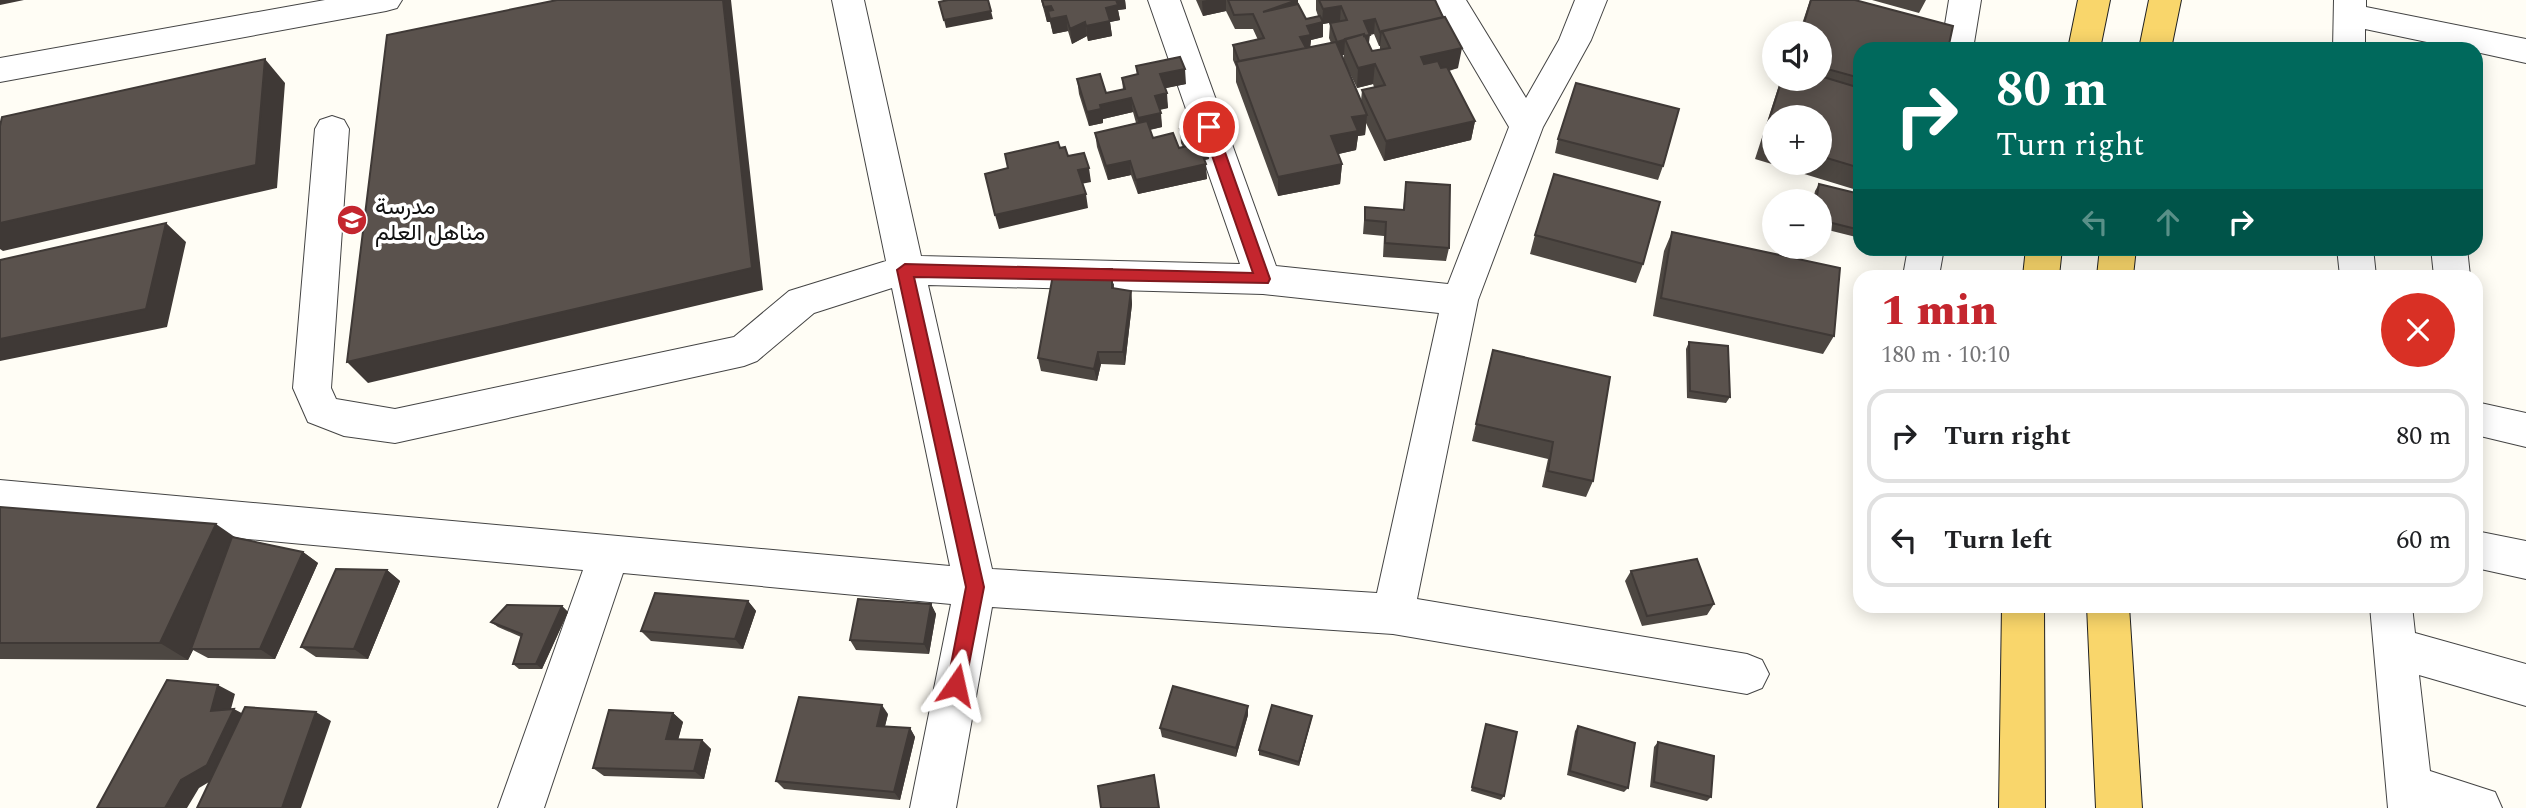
<!DOCTYPE html>
<meta charset="utf-8">
<style>
:root{--surface:#fff;--page:#f6f6f6;--text:#202124;--muted:#757577;--line:#e0e0e0;--accent:#c4262e}
body{margin:0;font-family:Spectral,Vazirmatn,serif;background:var(--page);color:var(--text);height:100vh;display:flex;flex-direction:column;font-size:26px;white-space:nowrap}
*{box-sizing:border-box;margin:0}
p{font-size:23px;color:var(--muted)}
.icon{flex:none;width:38px;height:38px;fill:none;stroke:currentColor;stroke-width:2;stroke-linecap:round;stroke-linejoin:round}
.map{position:relative;flex:1;overflow:hidden}
.sheet{position:absolute;left:1853px;top:270px;width:630px;height:343px;display:flex;flex-direction:column;background:var(--surface);border-radius:21px;box-shadow:0 4px 18px #0003}
.sheet>*{flex:none}
.hud{position:absolute;left:1853px;top:42px;width:630px;height:214px;border-radius:21px;box-shadow:0 4px 18px #0003;background:#00695c;color:#fff;overflow:hidden}
.tools{position:absolute;left:1762px;top:21px;display:grid;gap:14px}
.tools a{display:grid;place-items:center;width:70px;height:70px;border-radius:50%;background:var(--surface);box-shadow:0 4px 18px #0003;font-size:35px}
.pin{position:absolute;display:grid;place-items:center;width:60px;height:60px;color:#fff;margin:-30px;border:4px solid #fff;border-radius:50%;box-shadow:0 2px 7px #0007}
.me{position:absolute;width:77px;margin:-38px;rotate:11deg;stroke-linejoin:round;filter:drop-shadow(0 0 5px #0008)}
.turn{display:flex;align-items:center;gap:24px;height:147px;padding:0 28px;font-size:32px}
.turn .icon{width:91px;height:91px;stroke-width:2.5}
.turn b{display:block;font-size:49px;line-height:60px}
.lanes{display:flex;align-items:center;height:66px;padding:0 28px;background:#0003;justify-content:center;gap:35px;direction:ltr}
.lanes .off{opacity:.35}
.round{display:grid;place-items:center;flex:none;width:74px;height:74px;border-radius:37px;background:var(--page)}
.summary{display:flex;align-items:center;justify-content:space-between;height:119px;padding:0 28px}
h1{font-size:42px;font-weight:800;line-height:52px;color:var(--accent)}
ul{padding:0;list-style:none}
li{display:flex;align-items:center;gap:21px;height:94px;margin:0 14px 10px;padding:0 14px;border:4px solid var(--line);border-radius:21px}
li div{flex:1}
li b{display:block;font-size:26px}
li em{font-style:normal}
.map>svg:first-child{display:block}
.lines{fill:none;stroke-linecap:round;stroke-linejoin:round}
.minor-casing{stroke:#444;stroke-width:2}
.major-casing{stroke:#222;stroke-width:2}
.minor{fill:#fff;fill-rule:evenodd}
.major{fill:#f9d66b;fill-rule:evenodd}
.wall{fill:#4d4742;fill-rule:evenodd}
.shaded-wall{fill:#3f3936}
.building{fill:#5a524d;stroke:#3f3936;stroke-width:2}
.route{fill:#c4262e;stroke:#7f191e;stroke-width:2}
.labels{text-anchor:middle;dominant-baseline:central;stroke-width:7;stroke-linejoin:round;paint-order:stroke}
.poi-label{font-size:23px;fill:#111;stroke:#fff;text-anchor:start}
</style>
<div class="map">
<svg width="2526" height="808" viewBox="0 0 2526 808">
<rect width="100%" height="100%" fill="#fffdf5"/>
<g class="lines">
<!-- minor casing -->
<g class="minor-casing">
<path id="minor" d="M325 0H402L397 8 386 11 0 82V58Z
M832 0H864L921 256 1240 264 1148 0H1180L1276 266 1448 284 1509 127 1434 0H1466L1526 98 1559 40 1575 0H1607L1591 40 1543 127 1478 300 1417 599 1747 654 1762 660 1769 674 1762 688 1747 694 1393 634 992 607 956 808H910L951 604 623 573 544 808H498L583 570 0 516V480L950 566 892 288 814 313 757 361 744 366 395 443 344 436 308 422 293 388 315 129 320 120 332 116 344 120 349 129 331 388 336 399 395 409 734 337 789 291 886 261ZM928 285 1263 294 1439 313 1377 593 992 569Z
M1949 0H1981L1973 49H1941Z
M2334 0H2366V7L2526 39V63L2476 52V49H2460L2365 29V49H2333Z
M1908 248H1944L1939 276H1903Z
M2337 248H2373L2376 276H2340Z
M2431 248H2467L2470 276H2434Z
M2476 402 2526 413V447L2476 435Z
M2476 531 2526 541V579L2476 568Z
M2370 606H2412L2415 633 2526 664V706L2419 675 2430 771 2495 792 2502 808H2388Z"/>
</g>
<!-- major casing -->
<g class="major-casing">
<path id="major" d="M2078 0H2110L2100 49H2068Z
M2149 0H2181L2171 49H2139Z
M2026 248H2062L2059 276H2023Z
M2100 248H2136L2133 276H2097Z
M2002 606H2044L2045 808H1999Z
M2087 606H2129L2142 808H2096Z"/>
</g>
<!-- minor -->
<use href="#minor" class="minor"/>
<!-- major -->
<use href="#major" class="major"/>
</g>
<!-- wall -->
<path class="wall" d="M1041 0H1125L1126 9 1118 10 1120 20 1110 22 1112 36 1088 41 1087 36 1072 44 1068 31 1053 34 1050 22H1047Z
M1196 0H1298V4L1306 19 1318 16 1316 10V0H1435L1458 68 1449 71 1475 121 1471 140 1384 161 1366 123 1365 135 1358 136 1356 150 1338 154 1342 164 1340 184 1278 196 1236 82V67L1233 60V45L1258 40 1253 29H1235L1226 11 1203 16ZM1340 21 1330 23 1329 38 1331 43 1310 47 1311 40 1323 37V24ZM1374 34 1379 46H1380V50L1372 51 1369 45V35ZM1342 55H1344L1343 59 1357 88 1373 84 1374 87 1362 90 1361 101Z
M1810 0H1855L1860 49V191L1755 159 1781 79H1820V33H1799ZM1774 117H1820V163H1774Z
M1872 0H1926L1919 13Z
M1136 66 1186 84 1165 88 1168 108 1160 110 1162 127 1150 130 1153 138 1179 148 1183 147 1181 143 1180 129 1209 159 1204 160 1207 179 1138 194 1131 175 1108 180 1097 147 1095 133 1136 123 1133 112 1103 119V123L1089 126 1079 94 1077 79 1106 93 1123 90 1122 78 1137 75Z
M1558 139 1663 166 1658 180 1555 153Z
M1406 182 1449 248 1446 261 1383 257 1384 236 1363 234 1365 207 1403 210Z
M1819 184 1860 229 1856 237 1820 228V201H1813L1815 191Z
M1672 232 1834 336 1823 354 1653 316 1664 251Z
M1535 235 1643 264 1636 283 1530 254Z
M1114 283V289L1131 291 1132 304 1125 365 1101 364 1097 381 1041 371 1038 358Z
M1689 342 1730 397 1726 403 1687 398 1686 349Z
M1493 350 1593 481 1586 497 1542 487 1548 459 1472 441Z
M0 507 235 537 303 552 318 563 275 659 208 658 193 650 188 660 0 659Z
M387 570 400 581 368 659 316 657 301 647Z
M1631 571 1714 604 1707 615 1642 626 1625 581Z
M748 601 756 611 743 649 651 641 641 631Z
M931 604 936 614 929 654 856 650 850 640Z
M562 606 568 612 542 669H519L513 664 521 637 498 627 491 622Z
M673 713 683 722 678 739 702 740 711 749 704 779 604 776 593 768Z
M888 714 885 726 910 728 915 737 900 800 784 789 776 781Z
M1248 715 1236 757 1162 737 1160 728Z
M1311 721 1299 766 1259 755V750Z
M1486 724 1504 796 1501 800 1471 791Z
M1578 726 1628 788 1624 792 1567 775 1575 731Z
M1658 742 1711 797 1707 801 1650 787 1654 747Z"/>
<!-- shaded-wall -->
<path class="shaded-wall" d="M0 0H24L0 5Z
M723 0H731L763 290 368 383 347 362Z
M1115 0H1125L1126 9 1118 10 1120 20 1110 22 1112 36 1088 41 1086 26Z
M1207 0H1226V11L1203 16 1202 1Z
M1298 0V14L1263 12Z
M1051 6 1066 16 1068 31 1053 34 1048 11 1050 22H1047L1044 7Z
M1341 6 1340 21 1323 24V37L1311 40 1310 49 1300 51V37L1307 26 1322 22 1323 9Z
M991 11 993 19 946 28 944 20Z
M1375 19 1374 34 1363 36 1364 21Z
M1085 22 1087 36 1072 44 1070 29Z
M1382 31 1380 46H1379L1380 32Z
M1370 35 1368 50 1345 40Z
M1345 40 1344 55 1337 56V42Z
M1462 48 1458 68 1418 77 1421 57Z
M265 59 285 83 277 188 3 251 0 249V223Z
M1375 64 1373 84 1357 88 1358 68Z
M1185 69 1186 84 1162 89 1160 74Z
M1167 93 1168 108 1156 110 1155 96Z
M1131 98 1133 112 1103 119V123L1089 126 1087 112 1100 105Z
M1161 113 1162 127 1139 132 1138 118Z
M1367 115 1365 135 1358 136 1356 150 1330 156 1331 136 1352 117Z
M1475 121 1471 140 1384 161 1386 141Z
M1208 145 1209 159 1200 161 1199 146Z
M1130 161 1131 175 1108 180 1106 166Z
M1206 164 1207 179 1138 194 1136 180Z
M1342 164 1340 184 1278 196V177Z
M1089 168 1091 182 1081 184 1078 170Z
M1086 194 1088 208 999 229 995 215Z
M166 223 186 242 167 327 0 361V339Z
M1131 291 1132 304 1125 365 1123 352Z
M1098 352 1101 364 1097 381 1094 369Z
M216 524 242 542 191 649 193 650 188 660 160 643Z
M303 552 318 563 275 659 260 649Z
M387 570 400 581 368 659 354 649Z
M748 601 756 611 743 649 735 639Z
M931 604 936 614 929 654 924 644Z
M562 606 568 612 542 669 536 664Z
M218 685 235 694 228 720 211 711Z
M882 705 888 714 883 734 877 726Z
M1248 706V715L1236 757V748Z
M234 709 251 718 224 773 199 788 187 808H165L181 780Z
M316 712 331 721 301 808H282Z
M673 713 683 722 676 748 666 739Z
M1312 716 1311 721 1299 766V762Z
M910 728 915 737 900 800 894 792Z
M702 740 711 749 704 779 694 771Z"/>
<!-- building -->
<path class="building" d="M557 0H723L752 268 347 362 387 35Z
M948 0H988L991 11 944 20 939 2Z
M1042 0H1116L1118 5 1106 8 1110 21 1086 26 1085 22 1070 29 1066 16 1050 19 1048 11 1053 10 1051 6 1044 7Z
M1228 0H1297L1263 12 1298 4 1306 19 1320 16 1323 22 1307 26 1311 35 1300 37 1306 48 1239 61 1233 45 1264 38 1253 14 1234 15Z
M1319 0H1435L1443 17 1380 32 1375 19 1364 21 1370 35 1364 36V34L1337 42 1330 23 1347 20 1341 6 1323 9Z
M1811 0H1855L1953 26 1948 49H1860V78L1820 67V33H1801Z
M1445 17 1462 48 1421 57 1424 64 1438 61 1441 68 1447 67 1475 121 1386 141 1362 90 1385 85 1375 64 1358 68 1345 39 1364 34 1372 51 1390 48 1382 31Z
M1336 42 1367 115 1352 117 1358 131 1331 136 1342 164 1278 177 1236 62Z
M1180 57 1185 69 1160 74 1167 93 1155 96 1161 113 1138 118 1131 98 1100 105 1101 109 1087 112 1077 79 1100 74 1106 93 1125 89 1122 78 1138 74 1136 66Z
M265 59 256 165 0 223V126L2 117Z
M1820 76 1860 88V168L1820 156V117H1774V142L1763 139 1782 79H1820Z
M1576 83 1679 109 1663 166 1558 139Z
M1147 121 1153 138 1173 133 1179 148 1187 146 1180 129 1201 124 1208 145 1199 146 1206 164 1136 180 1130 161 1106 166 1095 133Z
M1058 142 1060 148 1065 147 1068 156 1084 153 1089 168 1078 170 1086 194 995 215 985 174 1008 168 1005 154Z
M1554 174 1660 202 1643 264 1535 235Z
M1406 182 1450 185 1449 248 1385 243 1386 222 1365 220V207L1404 210Z
M1819 184 1860 194V230L1820 220V201H1816Z
M166 223 146 309 0 339V260Z
M1672 232 1840 268 1834 336 1661 298Z
M1054 269H1112V288L1131 291 1123 352H1098L1094 369 1038 358Z
M1689 342 1728 346 1730 397 1690 391Z
M1493 350 1610 377 1593 481 1548 471 1553 442 1476 424Z
M0 507 216 524 160 643H0Z
M232 537 303 552 260 649H191Z
M1697 559 1714 604 1647 616 1631 571Z
M336 569 387 570 354 649 301 647Z
M655 593 748 601 735 639 641 631Z
M858 599 931 604 924 644 850 640Z
M507 605 562 606 536 664H513L522 634 491 622Z
M167 680 218 685 211 711 234 709 207 765 181 780 165 808H97Z
M1173 686 1248 706 1236 748 1160 728Z
M799 697 882 705 877 726 910 728 894 792 776 781Z
M1272 705 1312 716 1299 762 1259 750Z
M245 707 316 712 282 808H197Z
M609 710 673 713 666 739 702 740 694 771 593 768Z
M1486 724 1517 732 1504 796 1472 787Z
M1578 726 1635 743 1628 788 1570 771Z
M1658 742 1714 756 1711 797 1654 782Z
M1154 775 1159 808H1101L1098 786Z"/>
<!-- route -->
<path class="route" d="M1209 122 1216 127 1270 279 1268 283 914 277 984 587 965 685 963 691 956 694 950 691 947 685 966 587 897 270 905 264 1253 273 1202 127Z"/>
<!-- icons -->
<defs>
<g id="school-disc" transform="scale(1.575)"><circle r="9.5" fill="#c4262e" stroke="#fff"/><path d="M0-5L7-2L0 1L-7-2ZM-4 1L0 2.5L4 1V4Q0 6-4 4Z" fill="#fff"/></g>
</defs>
<g fill-rule="evenodd">
<use href="#school-disc" x="352" y="220"/>
</g>
<g class="labels">
<!-- poi labels -->
<g class="poi-label">
<text x="375" y="207">مدرسة<tspan x="375" dy="26">مناهل العلم</tspan></text>
</g>
</g>
</svg>
<div class="tools">
<a><svg class="icon" aria-label="sound" viewBox="0 0 24 24"><path d="M4 9h4l5-4v14l-5-4H4zM17 9q2 3 0 6"/></svg></a>
<a>+</a>
<a>−</a>
</div>
<div class="pin" style="left:1209px;top:127px;background:#d93025"><svg class="icon" aria-label="arrive" viewBox="0 0 24 24"><path d="M6 21V4h12l-3 4 3 4H6"/></svg></div>
<svg class="me" style="left:956px;top:685px" viewBox="-20 -20 40 40"><path d="M0-17L14 15 0 8-14 15z" fill="#c4262e" stroke="#fff" stroke-width="4"/></svg>
<div class="hud">
<div class="turn"><svg class="icon" aria-label="right" viewBox="0 0 24 24"><path d="M7 20v-9h11M14 6l5 5-5 5"/></svg><div><b>80 m</b>Turn right</div></div>
<div class="lanes"><svg class="icon off" aria-label="left" viewBox="0 0 24 24"><path d="M17 20v-9H6M10 6l-5 5 5 5"/></svg><svg class="icon off" aria-label="ahead" viewBox="0 0 24 24"><path d="M12 20V5M6 11l6-6 6 6"/></svg><svg class="icon" aria-label="right" viewBox="0 0 24 24"><path d="M7 20v-9h11M14 6l5 5-5 5"/></svg></div>
</div>
<section class="sheet">
<div class="summary"><div><h1>1 min</h1><p>180 m · 10:10</p></div><a class="round" style="background:#d93025;color:#fff"><svg class="icon" aria-label="close" viewBox="0 0 24 24"><path d="M6 6l12 12M18 6L6 18"/></svg></a></div>
<ul>
<li><svg class="icon" aria-label="right" viewBox="0 0 24 24"><path d="M7 20v-9h11M14 6l5 5-5 5"/></svg><div><b>Turn right</b></div><em>80 m</em></li>
<li><svg class="icon" aria-label="left" viewBox="0 0 24 24"><path d="M17 20v-9H6M10 6l-5 5 5 5"/></svg><div><b>Turn left</b></div><em>60 m</em></li>
</ul>
</section>
</div>
